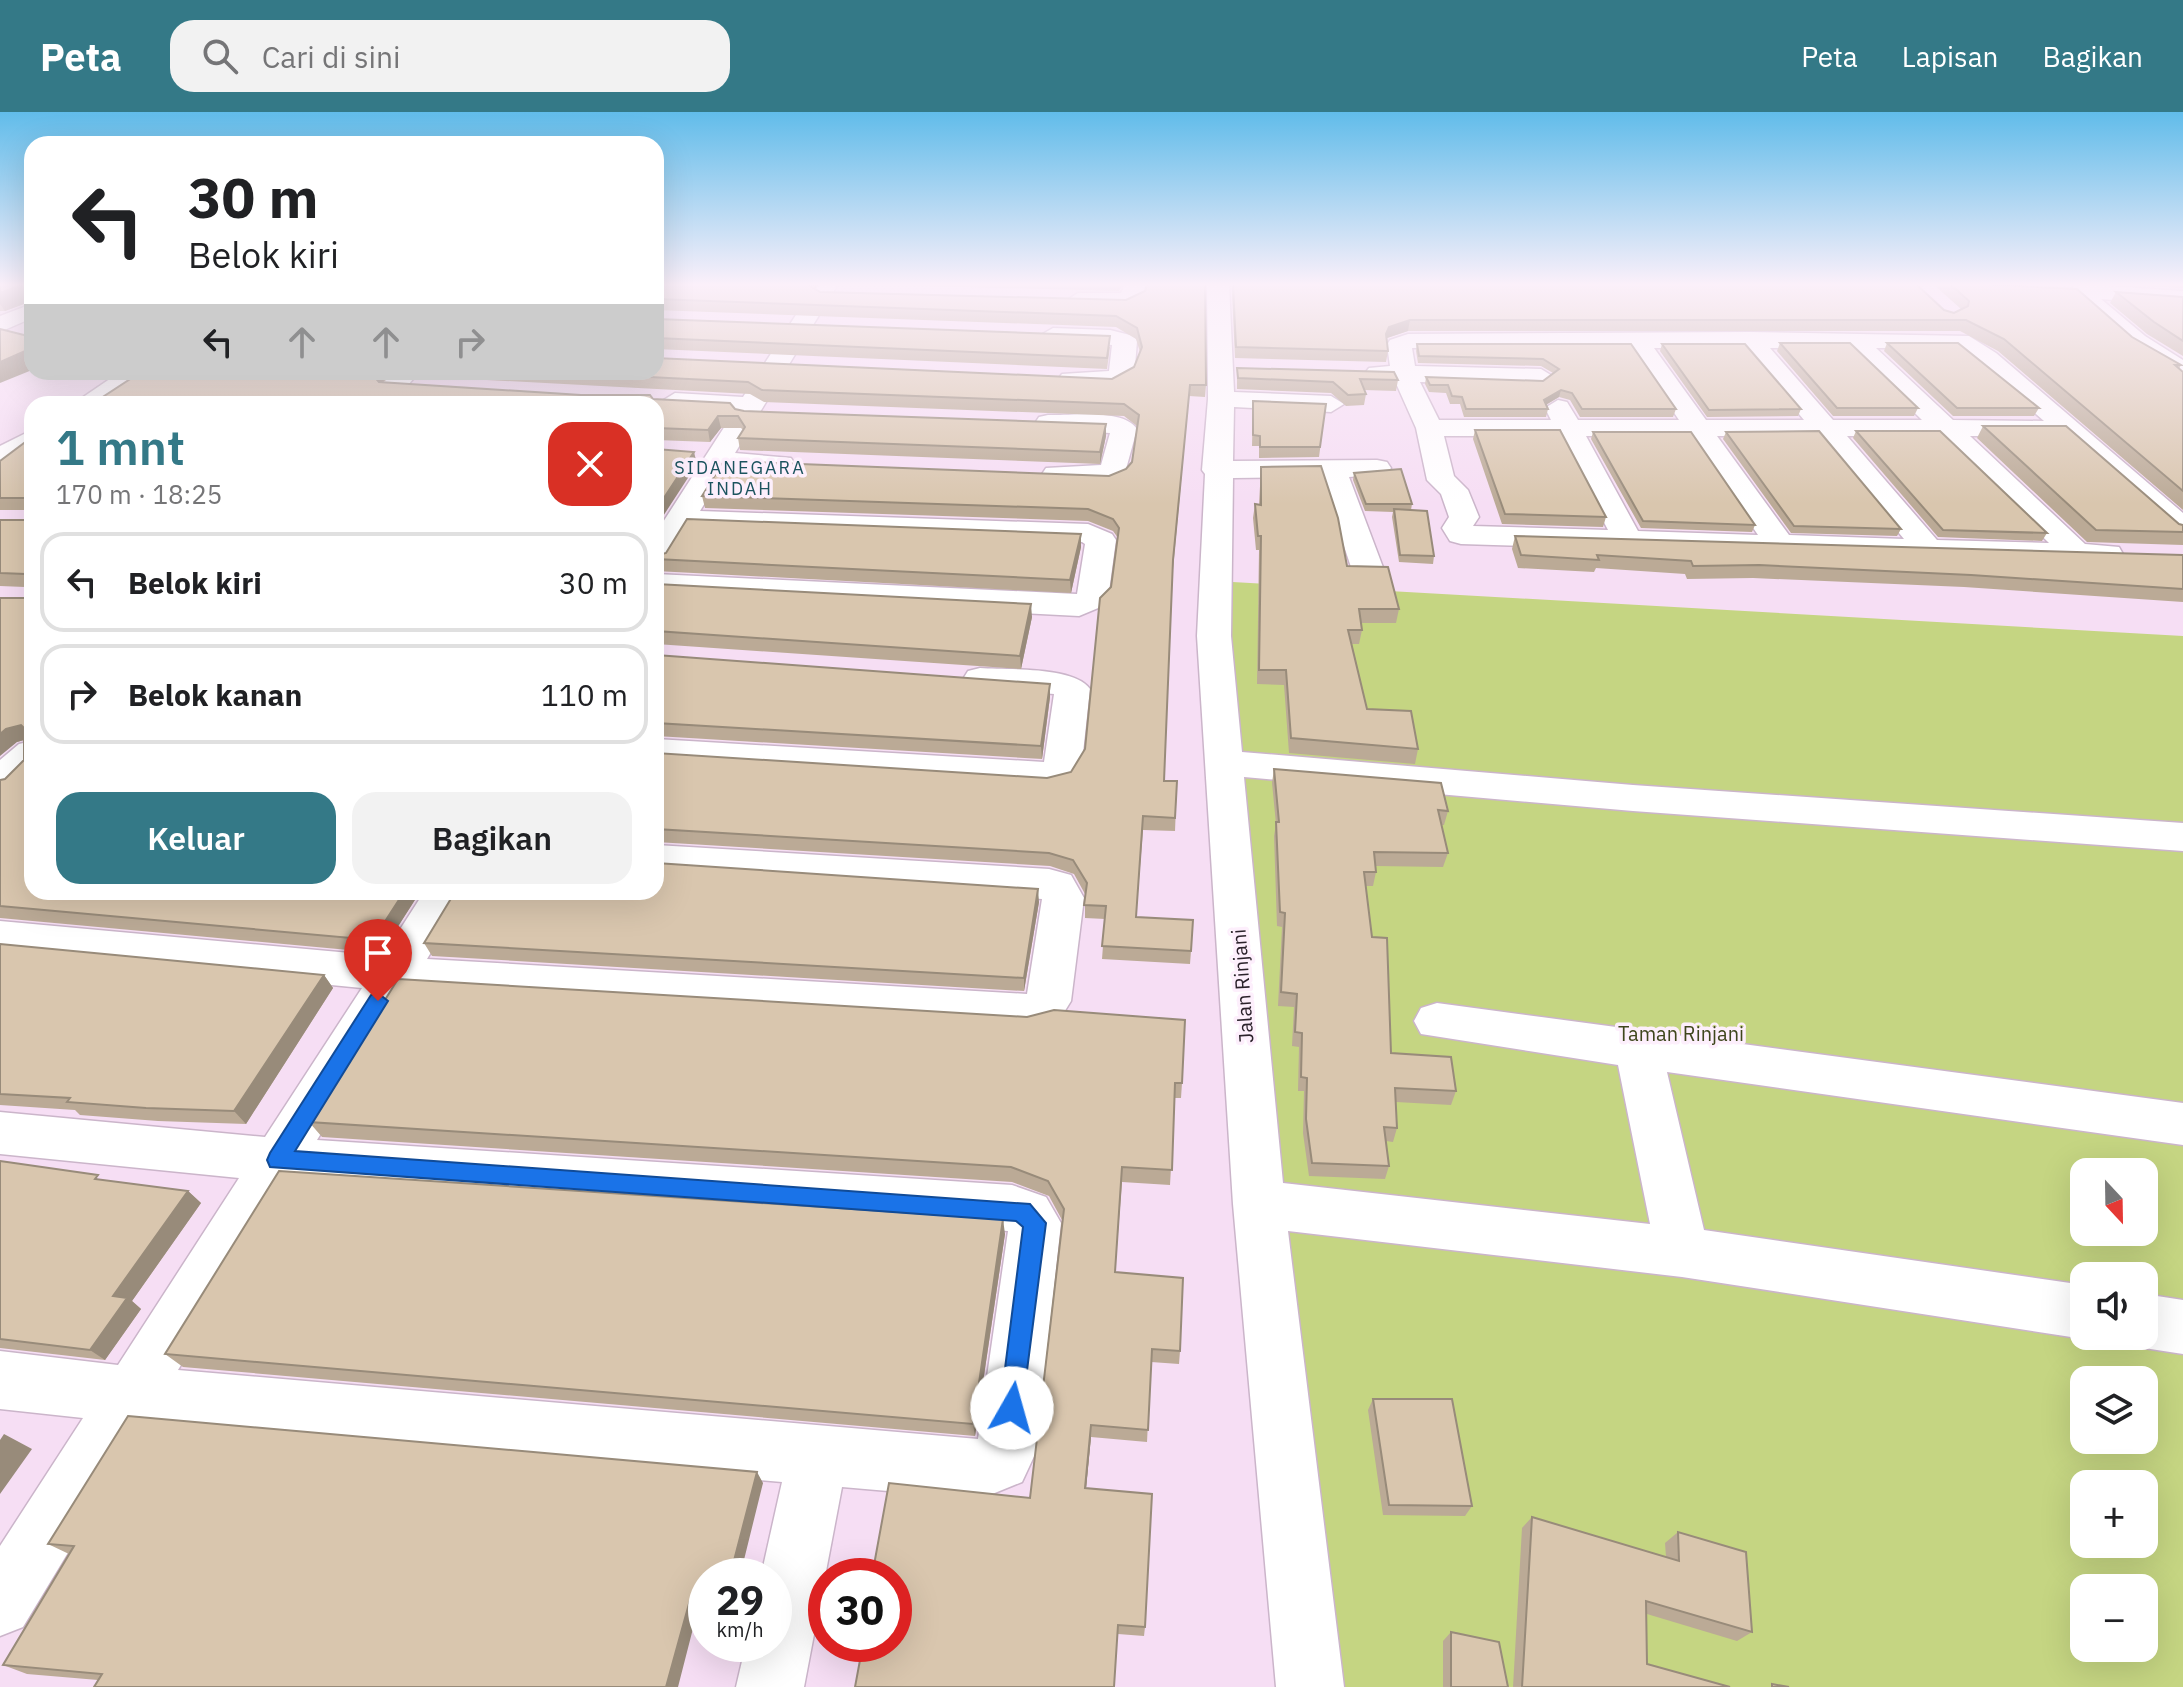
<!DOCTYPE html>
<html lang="id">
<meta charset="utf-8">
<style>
:root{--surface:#fff;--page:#f2f2f2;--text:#202124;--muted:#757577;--line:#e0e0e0;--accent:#347987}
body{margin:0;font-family:"IBM Plex Sans",sans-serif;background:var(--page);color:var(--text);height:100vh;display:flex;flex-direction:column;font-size:30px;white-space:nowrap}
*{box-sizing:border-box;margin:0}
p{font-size:26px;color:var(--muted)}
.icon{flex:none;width:44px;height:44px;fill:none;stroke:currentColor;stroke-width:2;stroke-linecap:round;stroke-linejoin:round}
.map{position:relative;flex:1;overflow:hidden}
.details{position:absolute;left:24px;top:284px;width:640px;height:504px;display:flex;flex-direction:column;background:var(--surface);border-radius:24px;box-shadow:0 8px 32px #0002}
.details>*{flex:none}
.banner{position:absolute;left:24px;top:24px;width:640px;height:244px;border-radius:24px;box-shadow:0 8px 32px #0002;background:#fff;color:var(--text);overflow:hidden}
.needle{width:52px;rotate:158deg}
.fabs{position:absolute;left:2070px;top:1046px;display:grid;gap:16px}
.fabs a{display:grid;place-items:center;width:88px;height:88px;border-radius:16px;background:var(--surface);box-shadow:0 8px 32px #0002;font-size:40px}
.speed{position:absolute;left:688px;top:1446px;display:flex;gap:16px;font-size:40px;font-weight:700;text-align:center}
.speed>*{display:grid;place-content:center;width:104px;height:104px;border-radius:50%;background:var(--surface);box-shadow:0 8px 32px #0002;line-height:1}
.speed small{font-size:20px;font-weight:400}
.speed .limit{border:12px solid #d22;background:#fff;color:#111}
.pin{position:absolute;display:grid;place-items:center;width:68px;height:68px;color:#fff;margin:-82px -34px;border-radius:50% 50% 50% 0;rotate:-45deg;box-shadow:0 0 8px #0007}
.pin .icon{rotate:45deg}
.me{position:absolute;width:88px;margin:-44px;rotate:7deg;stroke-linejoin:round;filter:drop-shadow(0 0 6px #0008)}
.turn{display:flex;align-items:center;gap:28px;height:168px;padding:0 32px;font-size:36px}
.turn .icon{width:104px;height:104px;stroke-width:2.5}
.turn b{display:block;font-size:56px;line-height:68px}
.lanes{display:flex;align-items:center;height:76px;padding:0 32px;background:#0003;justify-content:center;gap:40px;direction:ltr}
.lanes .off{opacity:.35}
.round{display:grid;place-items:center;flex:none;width:84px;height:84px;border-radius:24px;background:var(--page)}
.head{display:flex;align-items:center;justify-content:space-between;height:136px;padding:0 32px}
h1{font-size:48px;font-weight:600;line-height:60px;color:var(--accent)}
.cta{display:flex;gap:16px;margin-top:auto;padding:16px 32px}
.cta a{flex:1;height:92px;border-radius:24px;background:var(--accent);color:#fff;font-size:32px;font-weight:600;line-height:92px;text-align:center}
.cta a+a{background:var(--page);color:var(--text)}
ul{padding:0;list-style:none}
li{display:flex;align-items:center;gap:24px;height:100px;margin:0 16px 12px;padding:0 16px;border:4px solid var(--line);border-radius:24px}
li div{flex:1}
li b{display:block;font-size:30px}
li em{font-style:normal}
header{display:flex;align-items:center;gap:48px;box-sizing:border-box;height:112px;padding:0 40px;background:var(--accent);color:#fff}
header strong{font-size:38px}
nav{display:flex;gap:44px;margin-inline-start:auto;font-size:28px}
.search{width:560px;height:72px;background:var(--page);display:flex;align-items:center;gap:20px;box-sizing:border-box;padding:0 28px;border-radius:24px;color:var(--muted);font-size:30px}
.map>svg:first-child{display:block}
.green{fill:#c5d582;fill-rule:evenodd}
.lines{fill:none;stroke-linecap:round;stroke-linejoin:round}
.minor-casing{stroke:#cbb5ca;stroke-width:3}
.minor{fill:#fff;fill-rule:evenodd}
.wall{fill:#bbaa96}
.shaded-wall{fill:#988b7a}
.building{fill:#d9c6ae;stroke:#988b7a;stroke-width:2}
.route{fill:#1a73e8;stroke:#114b97;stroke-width:2}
.labels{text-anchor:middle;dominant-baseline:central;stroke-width:7;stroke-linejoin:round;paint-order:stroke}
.far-neighbourhood-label{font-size:18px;letter-spacing:2px;fill:#1b535e;stroke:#fdeffc}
.street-label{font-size:20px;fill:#2b222b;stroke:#fdeffc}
.park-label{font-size:20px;fill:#3f461d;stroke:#fdeffc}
</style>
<header>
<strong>Peta</strong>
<div class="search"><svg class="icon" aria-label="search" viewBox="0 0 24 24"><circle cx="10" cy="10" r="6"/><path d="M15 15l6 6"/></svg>Cari di sini</div>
<nav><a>Peta</a><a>Lapisan</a><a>Bagikan</a></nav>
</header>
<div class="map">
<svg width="2183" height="1575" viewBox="0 0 2183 1575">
<rect width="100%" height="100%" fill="#f6def4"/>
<!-- green -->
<path class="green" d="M1215 469 2183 524V1575H1311ZM2084 1060H2144V1120H2084ZM2084 1164H2144V1224H2084ZM2084 1268H2144V1328H2084ZM2084 1372H2144V1432H2084ZM2084 1476H2144V1536H2084Z"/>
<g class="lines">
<!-- minor casing -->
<g class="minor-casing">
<path id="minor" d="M816 172H838L735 341 791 346 795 352 791 358H725L700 399 1088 412 1112 422 1116 428 1108 487 1103 494 1079 504 656 482V462L1077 482 1085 432 1082 430 689 416 667 452 656 454V421L734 300 675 297 662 289 675 281 743 285Z
M1125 172H1147L1138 193 1078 195 1067 188 1078 181H1121Z
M1207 172H1229L1234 280 1331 284 1344 292 1331 300 1234 295 1233 349 1377 348 1387 350 1391 356 1387 362 1349 365 1384 458 1379 465H1357L1352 458 1321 365 1233 366 1231 524 1242 640 1633 673 2183 711V739L1633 699 1244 665 1283 1071 1650 1112 1618 953 1421 922 1414 909 1421 896 1437 891 2183 991V1033L1667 960 1704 1118 2084 1173V1224H2090L2084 1227 1682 1165 1288 1119 1344 1575H1276L1233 1092 1197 524 1205 362 1202 358 1208 287Z
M2078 172 2183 179V193L2101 187 2145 224 2183 248V267L2127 234 2070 184 2067 179Z
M32 192V206L0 220V204Z
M1053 216 1110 218 1134 224 1137 229 1134 266 1121 274 1062 272 1058 267 1062 262 1109 259 1112 233 1045 228 1041 223Z
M1749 220 1969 224 1996 241 2183 401V425L2172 422 2053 317 2040 324H1970L2085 432 2119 435 2123 442 2119 449 2108 451 1461 432 1450 429 1442 416 1449 405 1441 382 1427 368 1416 316 1395 269 1369 266 1365 261 1369 256 1390 254 1387 233 1390 228 1408 222ZM1412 236H1630L1679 308H1578L1567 290 1558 288 1545 296 1551 308H1439L1420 270 1541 273 1554 265 1541 257 1415 254ZM1654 236H1744L1804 308H1706ZM1770 236H1848L1922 308H1833ZM1876 236H1955L1978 251 2044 309 1953 308ZM1444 324H1559L1608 418 1473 414 1479 405 1468 378 1454 364ZM1586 324H1690L1758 423 1638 419ZM1717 324H1818L1904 427 1789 423ZM1847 324H1939L2049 431 1937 428Z
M120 260H150L104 292H73Z
M392 260H419L392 292H365Z
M1048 303C1071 304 1123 296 1137 317L1123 368H1046L1042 362 1046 356 1101 353 1110 321 1039 317 1035 311 1039 305Z
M32 318V338L0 354V334Z
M980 556C1007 558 1074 554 1090 577L1082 650 1070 670 1039 676 656 651V627L1044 650 1054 582 968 575 963 567 968 559Z
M32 629V661L14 678 0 682V648L19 632Z
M656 733 1049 757 1071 763 1084 786 1071 889 1058 910 1028 918 407 880 317 1028 1012 1073 1046 1085 1061 1111 1036 1340 1022 1370 980 1387 842 1375 804 1575H736L746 1532H774V1464H761L782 1370 145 1313 23 1515 0 1524V1434L83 1306 0 1297V1239L118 1253 239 1066 0 1042V1000L265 1025 362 876 0 841V809L383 844 424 780H467L427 847 1027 882 1042 787 656 761ZM291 1071 1008 1119 978 1327 178 1258Z
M2144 1182 2183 1188V1242L2144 1236 2124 1228 2123 1224H2144Z"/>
</g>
<!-- minor -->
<use href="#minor" class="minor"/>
</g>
<!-- wall -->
<path class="wall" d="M0 172H32V196L29 190 5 199H0Z
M656 172H821L815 177 820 180 1126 188 1206 273 1205 285 1189 284 1173 457 1164 669H1177L1175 719 1143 718 1136 805 1191 839 1190 852 1102 847 1105 807 1085 806V782L1074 762 1050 754 656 730V641L1047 666 1071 660 1085 637 1118 426 1113 419 1088 409 705 396 702 384 1109 364 1126 357 1132 350 1137 314 1124 304 764 290 750 282 393 263 382 271 653 287 744 299 1106 312V324L1100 352 740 338 738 326 743 318 741 316H721L710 330 656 328V292L138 261V260H656L1112 267 1134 255 1140 240 1136 227 1116 215 656 198Z
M847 172H1123L1119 179Z
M1233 172 1944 198 1954 201 1961 197 1933 172H1977L2132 225 2181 253 2179 257 2183 260V398L1998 239 1960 219H1408L1387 226 1388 239 1386 250 1235 246 1232 182Z
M2112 172H2183V176Z
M2116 180 2183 185V244L2147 222 2110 191Z
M656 207 1110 235 1107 257 656 237Z
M1780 231 1918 296 1914 304H1833L1777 239Z
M1887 231 2039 296 2034 304H1953L1884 239Z
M1417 232H1631L1676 297 1673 305H1580L1570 288 1559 285 1546 293 1548 297 1546 305H1464L1460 292H1450L1446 281 1429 280 1425 272 1426 265 1543 269 1553 261 1541 254 1418 251 1416 239Z
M1662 232 1801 297 1798 304 1707 305 1660 239Z
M1237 256 1398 268 1396 279 1364 278 1366 282 1364 293 1346 294 1331 281 1237 277Z
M1253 289 1326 292 1319 345 1259 346V334H1252Z
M1983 314 2179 412 2183 413V433L2087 430 1977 326Z
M1475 318 1606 405 1603 415 1502 412 1473 327Z
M1856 319 2047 421 2042 429 1938 425 1853 326Z
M1593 320 1755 413 1752 420 1641 416 1591 327Z
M1726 320 1901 417 1897 424 1791 421 1723 327Z
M32 325V780H420L381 841 0 806V668L5 667 24 648V628L17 630 25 475 0 474V408H25V398H0V349Z
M1261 355 1347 454 1399 497 1396 511H1361L1362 518 1359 532H1352L1367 597 1418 637 1415 652 1289 641 1284 573 1257 572 1259 438H1256L1253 406 1255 392 1259 393Z
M1354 361 1412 392 1411 398 1434 444 1433 452 1399 450 1392 405 1393 400 1365 399 1353 368Z
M1081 422V435L1071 481 656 459V444Z
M1515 424 2183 443V490L1964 475 1753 466 1687 467 1685 462 1596 456 1594 460 1518 456 1512 437Z
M656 472 1032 505 1021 557 656 532V533Z
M656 543 1050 572V585L1042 647 656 624Z
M1274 657 1448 699 1444 713H1441L1448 741 1443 755 1376 754V760L1373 774H1366L1372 825 1391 941 1456 979 1451 993 1396 990 1397 1016 1393 1030 1386 1029 1389 1054 1385 1067 1309 1064 1303 1021 1304 979H1298L1299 935 1292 934 1294 895 1278 894 1282 815 1277 814 1274 724 1276 712 1272 671Z
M1039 790 1024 879 432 844 424 831Z
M0 832 324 863 333 876 246 1012 158 1009 80 1003 75 998 0 993Z
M398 867 1182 971 1181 986H1175L1170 1073 1122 1070 1115 1160 1180 1239 1179 1252 1151 1250 1147 1330 1091 1325 1086 1376 1145 1515 1144 1524 1118 1522 1030 1386 1062 1108 1049 1084 1012 1070 322 1025 309 1010Z
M0 1049 104 1068 188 1079 201 1091 132 1189 141 1197 105 1248 0 1236V1237Z
M1005 1122 975 1324 183 1255 165 1242Z
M1373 1287 1472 1394 1465 1404 1383 1403 1368 1298Z
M763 1371 706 1464V1498L698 1497 98 1568 27 1562 3 1553 69 1442 48 1432Z
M1532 1405 1666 1445 1665 1431 1678 1420 1752 1520 1737 1529 1647 1502V1552L1730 1575H1513L1522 1416Z
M1451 1520 1508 1575H1443V1529Z"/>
<!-- shaded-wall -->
<path class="shaded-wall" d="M806 172H821L808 182Z
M21 173 28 184H25L29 190 5 199 0 192V181Z
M1410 208 1408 219 1387 226 1384 233 1386 222 1389 215Z
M32 236V258L0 271V250Z
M375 260H392L393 263 377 273 372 262Z
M1561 278 1559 285 1542 295 1544 288Z
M718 304 721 316 710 330 708 318Z
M1106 312V324L1100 352V340Z
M694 340 697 352 656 415V398Z
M1081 422V435L1071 481 1070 468Z
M1031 492 1032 505 1021 557 1020 544Z
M1050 572V585L1042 647 1041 634Z
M21 613 31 626 17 630 0 644V622L6 617Z
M1038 777 1039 790 1024 879V866Z
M404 780H420L381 841 373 828Z
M324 863 333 876 246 1012 234 999Z
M188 1079 201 1091 132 1189 141 1197 105 1248 90 1238 113 1184Z
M1003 1107 1005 1122 975 1324 973 1312Z
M1091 1313V1325L1085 1388V1376Z
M4 1322 32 1337 0 1382V1328Z
M757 1360 763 1371 740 1464H730Z
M690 1488 698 1497 678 1575H666Z"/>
<!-- building -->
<path class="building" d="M0 172H32V184H25V176L21 173 0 181Z
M656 172H807L820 180 1126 188 1145 179 1147 172H1205L1206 273H1190L1173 448 1164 669H1177L1175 706 1143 704 1136 805 1193 808 1191 839 1102 834 1106 794 1084 793 1087 771 1073 748 1049 741 656 717V641L1047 666 1071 660 1085 637 1100 486 1111 475 1119 416 1113 407 1088 397 702 384 724 349 1109 364 1126 357 1132 350 1139 303 1124 292 762 278 748 270 550 260H656V246L1112 267 1134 255 1142 235 1137 216 1116 204 656 187Z
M1233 172H1916L1944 198 1954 201 1968 194 1969 189 1950 172H1977L2077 177 2132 225 2181 253H2175L2183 260V379L2004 227 1966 208H1410L1389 215 1386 222 1388 239 1236 235Z
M2116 180 2183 185V229L2154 210Z
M656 207 1110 224 1107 246 656 226Z
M0 217 32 225V236L0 250Z
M1780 231H1850L1918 296H1837Z
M1887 231H1958L2039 296H1957Z
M1417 232H1631L1676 297H1582L1572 281 1561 278 1544 288 1548 297H1466L1462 285 1452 284 1448 273H1430L1426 265 1543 269 1559 257 1543 247 1419 244Z
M1662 232H1745L1801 297 1709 298Z
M1237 256 1394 260 1398 268 1360 267 1366 282 1348 283 1333 270 1238 266Z
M141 260H375L372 262 379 270 581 283H650L653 287 730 291 735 297 744 299 1106 312 1100 340 738 326 745 315 738 304H718L708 318 656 316V292H92Z
M1253 289 1326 292 1320 335H1260V324L1253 323Z
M1983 314H2066L2179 412 2183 413V420L2096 418Z
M1475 318H1560L1606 405 1505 402Z
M1819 319 1901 417 1794 414 1726 320Z
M1856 319H1940L2047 421 1943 418Z
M1593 320H1691L1755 413 1643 409Z
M32 325V780H404L373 828 0 794V668L5 667 24 648V616L21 613 6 617 0 622V486H25V462L0 461V408H25L26 386H0V349Z
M656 337 694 340 656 398Z
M1321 354 1338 406 1347 454 1388 455 1399 497H1359L1362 518H1348L1367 597 1411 599 1418 637 1291 626 1286 558H1259L1261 424H1258L1255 392 1261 393V355Z
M1401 357 1412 392H1366L1354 361Z
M1394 397 1427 399 1434 444 1400 443Z
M687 407 1081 422 1070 468 656 447V444L666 441Z
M1515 424 2183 443V477L1971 463 1759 453 1693 454 1691 449 1597 443 1599 448 1521 443Z
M656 472 1031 492 1020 544 656 519Z
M656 543 1050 572 1041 634 656 611Z
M1274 657 1441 671 1448 699 1438 698 1448 741 1374 740 1376 760H1364L1372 825 1387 826 1391 941 1451 945 1456 979 1395 976 1397 1016 1384 1015 1389 1054 1312 1051 1306 1007 1307 966 1301 965 1302 921 1295 920 1297 882 1281 880 1285 801 1280 800 1276 710H1279Z
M656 751 1038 777 1024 866 424 831 455 780H656Z
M0 832 324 863 234 999 146 996 67 990 70 986 0 982Z
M398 867 1027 905 1054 898 1185 908 1182 971H1175L1172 1058 1122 1055 1115 1160 1183 1166 1180 1239 1152 1237 1148 1318 1091 1313 1085 1376 1152 1382 1145 1515 1118 1513 1114 1575H855L863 1532H894V1464H872L889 1371 1030 1386 1064 1097 1048 1069 1011 1055 309 1010Z
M0 1049 98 1063 95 1067 188 1079 113 1184 127 1186 90 1238 0 1227Z
M279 1059 1003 1107 973 1312 165 1242Z
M1373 1287H1452L1472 1394 1389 1393Z
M128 1304 757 1360 730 1464H706V1489L690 1488 666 1575H94L102 1562 3 1553 74 1434 48 1432Z
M1532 1405 1679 1449 1678 1420 1746 1440 1752 1520 1646 1489 1647 1552 1730 1575H1522Z
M1451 1520 1499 1530 1508 1575H1451Z
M1772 1572 1789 1575H1772Z"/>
<!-- sky -->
<linearGradient id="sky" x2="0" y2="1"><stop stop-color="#61bcea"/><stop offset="0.44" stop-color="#fbf0fa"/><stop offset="1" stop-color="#fbf0fa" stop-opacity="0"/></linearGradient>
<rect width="2183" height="392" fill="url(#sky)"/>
<!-- route -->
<path class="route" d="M378 881 388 889 295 1039 1030 1092 1046 1111 1021 1305 1012 1308 1003 1305 1000 1296 1023 1115 1016 1109 270 1055 267 1048 270 1041 371 883Z"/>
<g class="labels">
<!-- far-neighbourhood labels -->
<g class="far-neighbourhood-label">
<text x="740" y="355">SIDANEGARA<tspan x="740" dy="21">INDAH</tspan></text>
</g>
<!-- street labels -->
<g class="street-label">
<text transform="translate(1242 874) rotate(-94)">Jalan Rinjani</text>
</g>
<!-- park labels -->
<g class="park-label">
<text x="1681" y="921">Taman Rinjani</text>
</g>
</g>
</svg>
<div class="fabs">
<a><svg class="needle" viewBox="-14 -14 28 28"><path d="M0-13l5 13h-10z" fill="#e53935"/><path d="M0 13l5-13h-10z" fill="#757577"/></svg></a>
<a><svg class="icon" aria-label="sound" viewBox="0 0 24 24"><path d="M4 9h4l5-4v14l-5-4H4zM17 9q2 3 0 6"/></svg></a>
<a><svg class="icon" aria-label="layers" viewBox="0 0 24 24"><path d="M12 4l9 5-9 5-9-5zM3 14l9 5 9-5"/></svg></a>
<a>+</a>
<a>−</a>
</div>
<div class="speed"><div>29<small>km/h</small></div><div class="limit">30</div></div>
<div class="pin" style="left:378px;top:889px;background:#d93025"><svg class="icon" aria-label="arrive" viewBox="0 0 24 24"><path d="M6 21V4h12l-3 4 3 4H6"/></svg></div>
<svg class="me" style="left:1012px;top:1296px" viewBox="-20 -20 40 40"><circle r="19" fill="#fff"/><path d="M0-13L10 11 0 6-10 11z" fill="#1a73e8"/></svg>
<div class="banner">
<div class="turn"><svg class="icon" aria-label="left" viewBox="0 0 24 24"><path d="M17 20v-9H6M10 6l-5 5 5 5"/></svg><div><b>30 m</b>Belok kiri</div></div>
<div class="lanes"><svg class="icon" aria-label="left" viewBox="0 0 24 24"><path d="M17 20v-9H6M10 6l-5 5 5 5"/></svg><svg class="icon off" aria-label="ahead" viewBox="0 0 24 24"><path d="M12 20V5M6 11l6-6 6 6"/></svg><svg class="icon off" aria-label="ahead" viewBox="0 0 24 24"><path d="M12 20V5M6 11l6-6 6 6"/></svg><svg class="icon off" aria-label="right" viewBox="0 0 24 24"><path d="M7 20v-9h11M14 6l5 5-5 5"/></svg></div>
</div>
<section class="details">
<div class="head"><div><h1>1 mnt</h1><p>170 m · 18:25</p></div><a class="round" style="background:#d93025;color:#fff"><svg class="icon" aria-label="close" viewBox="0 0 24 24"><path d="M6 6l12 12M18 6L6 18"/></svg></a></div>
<ul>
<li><svg class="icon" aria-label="left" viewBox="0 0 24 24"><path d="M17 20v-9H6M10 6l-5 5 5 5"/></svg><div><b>Belok kiri</b></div><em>30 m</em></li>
<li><svg class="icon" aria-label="right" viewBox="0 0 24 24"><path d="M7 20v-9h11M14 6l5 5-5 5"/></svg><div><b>Belok kanan</b></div><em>110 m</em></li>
</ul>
<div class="cta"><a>Keluar</a><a>Bagikan</a></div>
</section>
</div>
